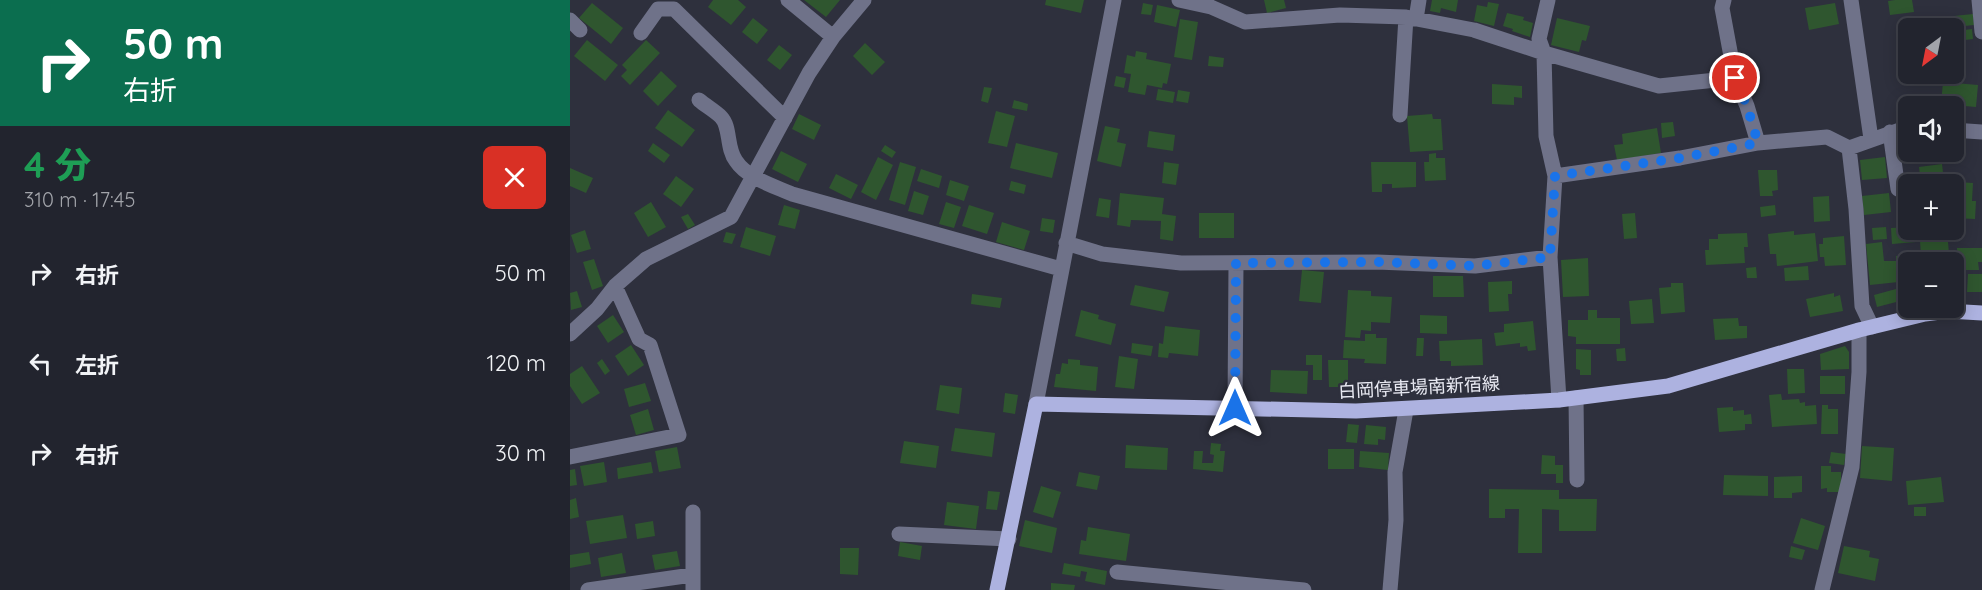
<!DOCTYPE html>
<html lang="ja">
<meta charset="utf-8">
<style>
:root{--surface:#22242e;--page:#2e303a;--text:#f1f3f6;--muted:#a2a4aa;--line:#3f414a}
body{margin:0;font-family:Quicksand,"Noto Sans JP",sans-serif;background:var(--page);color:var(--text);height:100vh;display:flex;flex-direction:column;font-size:22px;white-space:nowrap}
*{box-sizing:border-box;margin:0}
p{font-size:20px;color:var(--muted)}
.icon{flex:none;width:33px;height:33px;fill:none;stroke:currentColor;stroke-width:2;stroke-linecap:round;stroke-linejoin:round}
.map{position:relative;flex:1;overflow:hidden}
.side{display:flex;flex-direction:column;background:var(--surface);width:570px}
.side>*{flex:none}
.top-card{background:#0b6e4f;color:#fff;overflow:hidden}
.needle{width:39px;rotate:212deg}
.buttons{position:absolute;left:1328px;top:18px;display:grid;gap:12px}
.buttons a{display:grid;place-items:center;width:66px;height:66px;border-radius:9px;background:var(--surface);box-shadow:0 3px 15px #0003,0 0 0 2px var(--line);font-size:30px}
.pin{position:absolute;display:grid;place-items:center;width:51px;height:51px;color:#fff;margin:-26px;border:3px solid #fff;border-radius:50%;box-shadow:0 2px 6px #0007}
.me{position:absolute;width:66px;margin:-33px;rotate:0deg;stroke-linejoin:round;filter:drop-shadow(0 0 4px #0008)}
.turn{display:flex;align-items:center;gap:21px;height:126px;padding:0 24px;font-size:27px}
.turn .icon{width:78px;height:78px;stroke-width:2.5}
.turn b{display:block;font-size:42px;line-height:51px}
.round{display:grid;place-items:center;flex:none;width:63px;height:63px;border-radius:9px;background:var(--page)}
.summary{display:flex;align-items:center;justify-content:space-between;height:102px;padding:0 24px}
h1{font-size:36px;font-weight:800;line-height:45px;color:#1e9e55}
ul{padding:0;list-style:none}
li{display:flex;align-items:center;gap:18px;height:90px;padding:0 24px}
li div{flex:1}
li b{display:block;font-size:22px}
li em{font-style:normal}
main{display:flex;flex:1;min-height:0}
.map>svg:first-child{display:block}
.building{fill:#2f562f}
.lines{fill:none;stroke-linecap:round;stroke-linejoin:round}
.minor{stroke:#6f7289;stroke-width:15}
.major{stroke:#adb2e0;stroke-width:15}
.route{stroke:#1a73e8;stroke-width:10;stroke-dasharray:0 18}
.labels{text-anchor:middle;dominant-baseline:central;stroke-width:5;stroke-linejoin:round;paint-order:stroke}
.street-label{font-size:18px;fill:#e8e9f2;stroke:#2e303d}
</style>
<main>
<section class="side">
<div class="top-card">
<div class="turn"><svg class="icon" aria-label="right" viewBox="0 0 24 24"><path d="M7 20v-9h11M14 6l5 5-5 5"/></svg><div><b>50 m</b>右折</div></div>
</div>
<div class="summary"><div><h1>4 分</h1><p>310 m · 17:45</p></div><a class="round" style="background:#d93025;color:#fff"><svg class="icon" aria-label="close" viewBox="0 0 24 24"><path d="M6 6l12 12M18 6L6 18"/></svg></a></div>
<ul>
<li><svg class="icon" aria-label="right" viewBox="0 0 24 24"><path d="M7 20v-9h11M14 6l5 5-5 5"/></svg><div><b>右折</b></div><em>50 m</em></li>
<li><svg class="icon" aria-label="left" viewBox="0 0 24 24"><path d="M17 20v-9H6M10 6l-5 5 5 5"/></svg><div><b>左折</b></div><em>120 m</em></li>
<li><svg class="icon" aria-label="right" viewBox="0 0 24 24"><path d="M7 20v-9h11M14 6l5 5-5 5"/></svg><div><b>右折</b></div><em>30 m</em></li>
</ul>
</section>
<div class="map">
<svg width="1412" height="590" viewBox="0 0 1412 590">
<rect width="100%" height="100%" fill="#2e303d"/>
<!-- building -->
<path class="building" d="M143 0H168L176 7 161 25 138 7Z
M234 0H270L256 17Z
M476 0H514L511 13 475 5Z
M694 0H714L716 8 697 13Z
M862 0H888L886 12 871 8 870 13 860 11Z
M1325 0H1342L1344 12 1320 15 1318 1Z
M918 2 929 4 924 26 904 21 907 5 917 7Z
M22 3 53 28 41 44 9 18Z
M573 3 583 5 581 15 571 14Z
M1265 3 1269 24 1239 30 1235 8Z
M587 5 610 10 606 27 584 22Z
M937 13 954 17 953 20 963 23 960 37 942 31 943 29 933 26Z
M1403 14 1404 25 1385 27 1384 16Z
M183 18 198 30 187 44 172 32Z
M987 18 1020 26 1016 41 1012 40 1009 52 981 45Z
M610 19 628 22 622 60 604 57Z
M1402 29 1403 39 1387 41 1386 31Z
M17 40 48 65 35 81 4 56Z
M76 40 90 53 60 85 51 76 57 70 52 65Z
M295 43 315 62 302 75 283 56Z
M209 45 222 55 210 70 197 60Z
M566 51 577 53 576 59 601 64 597 84 593 83 592 88 577 85 575 95 558 92 561 74 554 73 557 55 565 57Z
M639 56 654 58 653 67 638 66Z
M91 71 107 86 88 106 73 91Z
M546 76 556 78 554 88 544 86Z
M1373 82 1408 85 1406 107 1371 104Z
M922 84 952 86V98L944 97V105L922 104Z
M414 87 422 88 418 103 411 101Z
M588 89 605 92 603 103 586 100Z
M608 90 620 92 618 103 606 101Z
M444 100 458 104 457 111 442 108Z
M98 110 125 130 112 147 85 128Z
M426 111 445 116 437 147 418 143Z
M229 114 251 125 244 140 222 129Z
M862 114 863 119H871L873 150 840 152 837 116Z
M1103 122 1105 136 1092 138 1091 123Z
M535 126 550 129 547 142 556 144 551 167 527 161Z
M1087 128 1091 153 1047 160 1044 145 1053 144 1052 134Z
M579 131 605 135 603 151 577 147Z
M1338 137V152H1350L1352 158 1333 162 1330 146H1333L1332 138Z
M83 143 100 155 94 163 78 151Z
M446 143 488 153 482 178 440 168Z
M315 145 326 152 322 158 311 151Z
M211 151 237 164 228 182 202 169Z
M866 153V158H875L876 180 855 181 854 162H859V154Z
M308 157 323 165 306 200 291 192Z
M1315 157 1317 178 1292 180 1290 160Z
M330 162 346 167 335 205 319 200Z
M594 162 609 164 606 185 592 183Z
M801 162H846V187L822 188V184H812V192H802Z
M1372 164 1374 181 1351 184 1349 167Z
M0 168 23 178 16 193 0 186Z
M351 169 372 176 369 188 347 181Z
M1188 170H1207L1208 190 1202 191 1203 196H1190Z
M266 174 288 185 281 199 259 188Z
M106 176 124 189 111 207 93 194Z
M380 180 399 186 394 201 376 195Z
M441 181 456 185 454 194 439 190Z
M1387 182 1403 183 1402 201H1406L1405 219 1383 218V200H1386Z
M344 191 359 196 353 215 338 211Z
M550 193 594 198 592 214 606 216 603 241 590 239 591 221 561 220 560 227 547 225Z
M1319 193 1321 212 1294 215 1292 196Z
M1259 196 1260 221 1244 222 1243 197Z
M529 198 541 200 539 218 526 216Z
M81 202 96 227 78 237 64 213Z
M376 202 391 207 384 228 369 224Z
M214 205 230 210 225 229 208 225Z
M399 205 424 213 417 234 392 226Z
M1205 205 1206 215 1191 217 1190 207Z
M629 213H664V238H629Z
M1065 213 1067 238 1054 239 1052 214Z
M118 214 125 225 118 229 111 217Z
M472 218 485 220 483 233 470 231Z
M432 222 460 231 454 250 426 242Z
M176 227 206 236 200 256 170 247Z
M1316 227 1317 239 1303 240 1302 228Z
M1338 227V230H1345L1346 242 1322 244 1321 228Z
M15 230 21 249 7 253 1 235Z
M1355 230H1377L1379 254 1351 256 1350 241H1356Z
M1224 231V235L1245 233 1248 261 1207 266 1206 254H1200L1198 234Z
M156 232 166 234 162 244 153 242Z
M1177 233 1178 247H1174L1175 263 1136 265 1135 250H1139V239H1148V234Z
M1274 236 1276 265 1255 266 1254 257H1250L1249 244H1253V238Z
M1312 242 1314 261H1326V256L1338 255V281L1300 285 1296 244Z
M1387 248H1412V262H1408L1409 270H1388Z
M1018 258 1019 296 993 297 991 260Z
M24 259 33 286 22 290 13 262Z
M1238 266 1239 280 1215 281 1214 268Z
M1186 267 1187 278H1177L1176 268Z
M732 270 754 272 751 303 729 301Z
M1398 274H1412V292H1397Z
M863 276H893L894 297H863Z
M942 281V294H938L939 311 919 312 918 282Z
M1101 283H1113L1115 312 1091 314 1089 288 1101 287Z
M565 285 599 292 594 312 560 305Z
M1326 289 1330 301 1307 307 1304 295Z
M778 290 801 291V296L822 297 820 323 801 322V331L791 330 790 338 775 337Z
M7 291 12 307 1 310 0 293Z
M1264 293V297L1270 295 1273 311 1240 317 1236 299Z
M402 294 432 298 430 308 401 304Z
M1082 299 1084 323 1061 324 1059 301Z
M511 310 529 315 528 319 546 324 541 345 505 336Z
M1018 310H1027V318H1050V344H1006V337L998 336V320H1018Z
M43 315 54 332 38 343 27 326Z
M850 315 877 316V334L850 333Z
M1168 318 1169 326H1177V338L1145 340 1143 319Z
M963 321 966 350 958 351 957 346 950 347V343L926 346 924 333 934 332V324Z
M595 326 630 330 628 356 599 353 598 358 588 357 589 343 593 344Z
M795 334H806V338H817L816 364 794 363 795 359 773 358 774 340 795 341Z
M847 338H854L853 356H846Z
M912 339 913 365 881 366V361H870L869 341Z
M562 343 583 346 581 356 561 353Z
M61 345 74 365 58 376 45 356Z
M1275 346 1279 352V369L1251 370 1250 354Z
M1055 348 1056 361H1047L1046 349Z
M1006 349 1021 350V375H1010V370L1006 369Z
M736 355H752V380H743V365H736Z
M549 356 568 359 564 389 545 387Z
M32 359 40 371 35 375 27 363Z
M498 359 510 360V365L528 367 526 391 484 387 486 374H490L492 363 498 364Z
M758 360H778V387H759Z
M12 366 30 393 12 404 0 386V374Z
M1217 369H1234L1235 393 1218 394Z
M701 370 738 371 737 394 700 392Z
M1250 376H1275V394H1250Z
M75 383 81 401 59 407 54 389Z
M370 385 392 388 389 414 366 410Z
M435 393 448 395 445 414 433 412Z
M1211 394 1212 400 1229 399 1230 403 1235 402V406L1246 405 1247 424 1202 427 1199 395Z
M1252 405H1258V409H1268V434H1251Z
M1163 407V411L1174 410V415L1181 414 1182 424H1175V430L1149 432 1147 408Z
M78 409 84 430 66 435 60 415Z
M778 424 789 425 787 443 776 442Z
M796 425 816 427 815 440 808 439V445L794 444Z
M385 428 425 433 422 457 381 451Z
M334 441 369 446 366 468 330 463Z
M641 443 651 444 650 451H655L653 472 623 469 624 451H633L632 463H643L644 455 640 454Z
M556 445 598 448 597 470 555 468Z
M1292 446 1324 448 1322 481 1290 478Z
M107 447 111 468 89 472 85 451Z
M758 449H784V469H758Z
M790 451 819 453 818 470 789 467Z
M1261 452 1276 454 1274 465 1259 463Z
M972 455 985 456V465H993V483H986V474H971Z
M34 462 37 482 14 486 10 466Z
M81 462 83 473 48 479 47 468Z
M1251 466H1261V472H1271V492H1257V488L1251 489Z
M5 469 7 485 0 486V470Z
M509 472 530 476 527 490 506 486Z
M1154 475 1198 476V496L1153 495Z
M1232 476V492L1222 493V498H1204V477Z
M1371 477 1374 502 1338 505 1336 481Z
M471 486 491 492 483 518 463 512Z
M919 489 989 490V499H1027L1026 531H989V510L972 509V553H948L949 509H935V518H919Z
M418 491 430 492 427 510 416 509Z
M6 498 9 517 0 519V500Z
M377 502 409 506 406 529 374 525Z
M1344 507H1356V516H1344Z
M53 515 57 538 20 544 16 521Z
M1231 518 1255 526 1248 550 1223 543Z
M455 520 487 528 482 553 449 546Z
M83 521 85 536 67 539 65 524Z
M518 527 560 534 556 561 509 554 511 540 516 541Z
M330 542 352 546 350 560 328 556Z
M1221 546 1235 550 1232 560 1219 557Z
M1274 546 1300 551 1299 557 1309 559 1305 581 1268 573Z
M270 548H289L288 575 270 574Z
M107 551 110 566 85 570 82 555Z
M19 552 21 564 0 568V555Z
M52 553 56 573 31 577 28 558Z
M494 563 537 571 535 585 515 581 517 572 511 571 510 577 492 574Z
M481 583 505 585 504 590H481Z"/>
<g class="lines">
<!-- minor -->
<path class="minor" d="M218 0 263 37
M609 0 641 7 675 22 770 15 836 17 904 30 974 53 1089 86 1165 78
M978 0 969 39 974 53 976 136 985 176 980 257 989 400
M1154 0 1152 8 1165 78 1177 106 1188 143 1257 137 1279 148
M1281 0 1301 139
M1409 0 1412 32
M846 19 849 0
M0 20 10 30
M71 33 88 9H104L215 118
M129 100C136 106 145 111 151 117 161 127 156 148 166 161 177 178 204 186 222 194L491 269
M830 115 836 17
M1383 130 1412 132
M1320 132 1328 189
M1279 148 1286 209 1292 306 1302 327
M1279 148 1338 127
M985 176 1110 158 1188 143
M496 243 532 254 611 263 807 262 905 266 980 257
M0 334 27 309 45 286 76 259 161 217 239 73 263 37 294 0
M1006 398 1007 480
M466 404 544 0
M665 408 666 263
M0 457 109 435 80 345 69 339 45 286
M329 534 439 539
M547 572 734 590
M18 590 122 575
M123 590V512
M820 590 826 520 825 472 836 410
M1252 590 1282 467 1289 372V330"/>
<!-- major -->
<path class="major" d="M427 590 466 404 786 411 989 400 1098 386 1289 330 1355 314 1378 311 1412 313"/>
</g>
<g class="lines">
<!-- route -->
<path class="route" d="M665 408 666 263 807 262 905 266 980 257 985 176 1110 158 1188 143 1177 106 1165 78"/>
</g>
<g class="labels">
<!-- street labels -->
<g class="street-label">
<text transform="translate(849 387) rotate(-3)">白岡停車場南新宿線</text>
</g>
</g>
</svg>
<div class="buttons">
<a><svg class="needle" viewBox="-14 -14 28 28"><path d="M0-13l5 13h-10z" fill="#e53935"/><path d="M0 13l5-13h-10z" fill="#a2a4aa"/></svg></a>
<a><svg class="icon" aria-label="sound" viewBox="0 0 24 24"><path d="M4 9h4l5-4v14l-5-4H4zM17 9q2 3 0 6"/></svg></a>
<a>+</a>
<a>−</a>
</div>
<div class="pin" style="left:1165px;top:78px;background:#d93025"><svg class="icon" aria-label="arrive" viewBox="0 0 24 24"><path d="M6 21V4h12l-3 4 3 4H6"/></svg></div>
<svg class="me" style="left:665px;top:408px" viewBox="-20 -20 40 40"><path d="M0-17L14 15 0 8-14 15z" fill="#1a73e8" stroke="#fff" stroke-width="4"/></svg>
</div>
</main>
